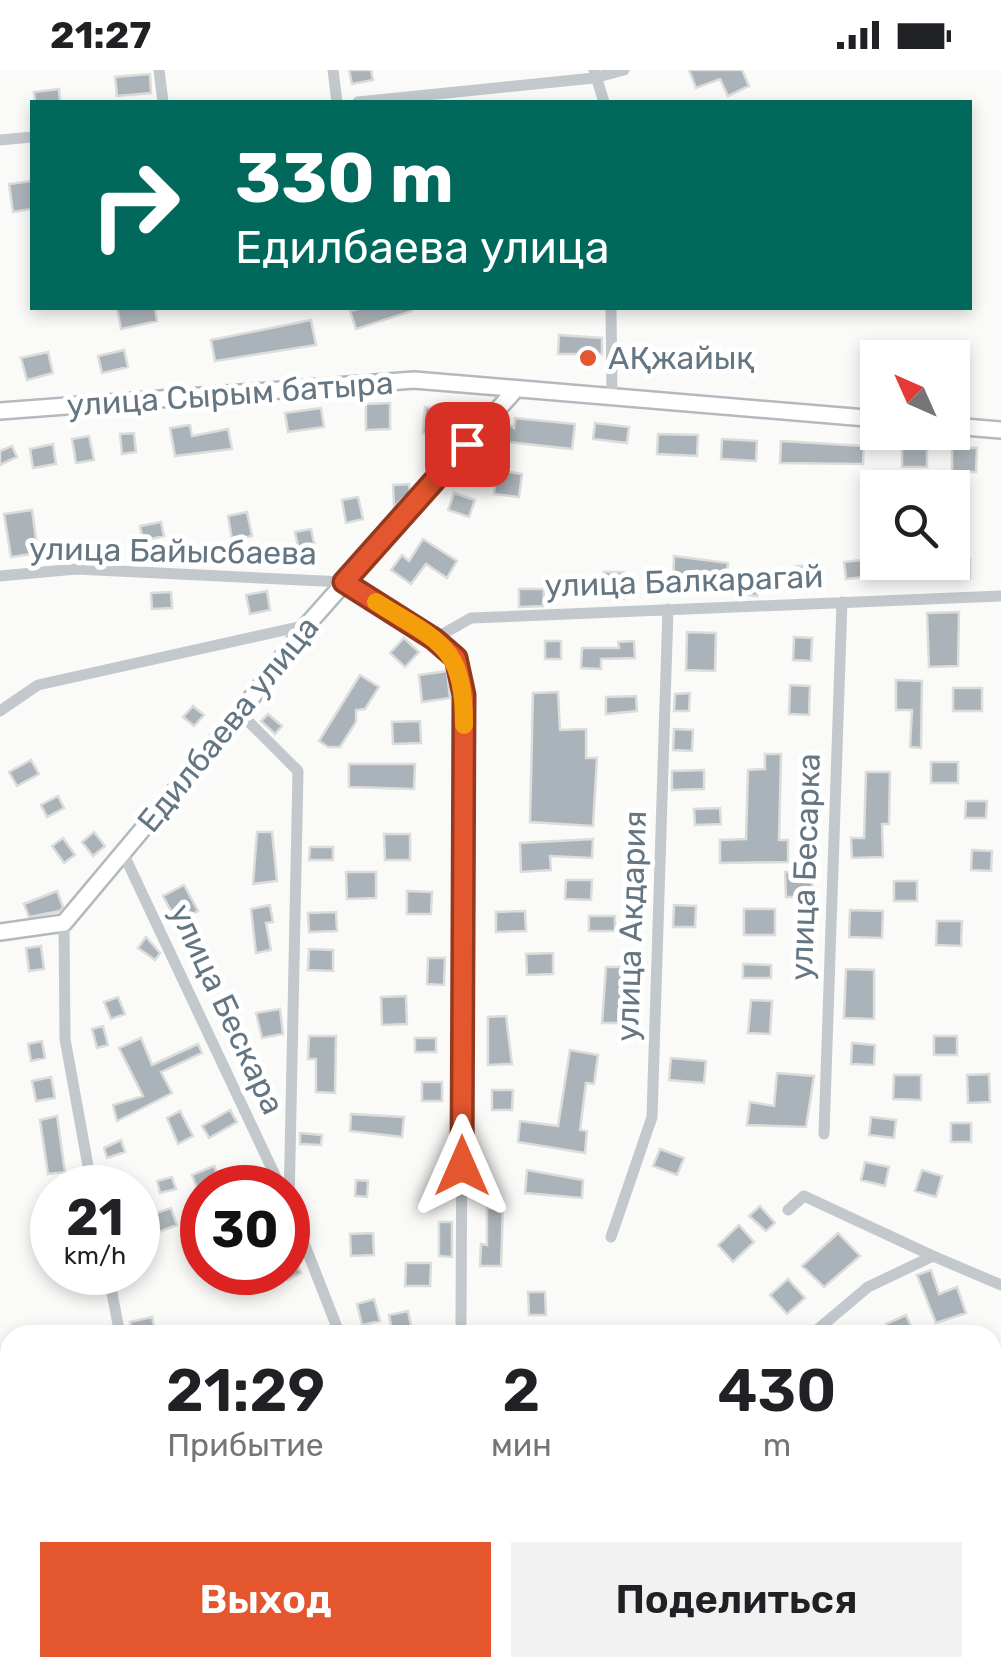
<!DOCTYPE html>
<html lang="ru">
<meta charset="utf-8">
<style>
:root{--surface:#fff;--page:#f2f2f2;--text:#202124;--muted:#757577;--accent:#e4572e}
body{margin:0;font-family:Rubik,sans-serif;background:var(--page);color:var(--text);height:100vh;display:flex;flex-direction:column;font-size:38px;white-space:nowrap}
*{box-sizing:border-box;margin:0}
p{font-size:32px;color:var(--muted)}
.icon{flex:none;width:55px;height:55px;fill:none;stroke:currentColor;stroke-width:2;stroke-linecap:round;stroke-linejoin:round}
.map{position:relative;flex:1;overflow:hidden}
.details{position:absolute;left:0px;top:1255px;width:1002px;height:352px;display:flex;flex-direction:column;background:var(--surface);border-radius:30px 30px 0 0;box-shadow:0 5px 15px #0003}
.details>*{flex:none}
.top-card{position:absolute;left:30px;top:30px;width:942px;height:210px;border-radius:0px;box-shadow:0 5px 15px #0003;background:#00695c;color:#fff;overflow:hidden}
.needle{width:65px;rotate:315deg}
.tools{position:absolute;left:860px;top:270px;display:grid;gap:20px}
.tools a{display:grid;place-items:center;width:110px;height:110px;border-radius:0px;background:var(--surface);box-shadow:0 5px 15px #0003;font-size:50px}
.speed{position:absolute;left:30px;top:1095px;display:flex;gap:20px;font-size:50px;font-weight:700;text-align:center}
.speed>*{display:grid;place-content:center;width:130px;height:130px;border-radius:50%;background:var(--surface);box-shadow:0 5px 15px #0003;line-height:1}
.speed small{font-size:25px;font-weight:400}
.speed .limit{border:15px solid #d22;background:#fff;color:#111}
.pin{position:absolute;display:grid;place-items:center;width:85px;height:85px;color:#fff;margin:-42px;border-radius:20px;box-shadow:0 5px 15px #0006}
.me{position:absolute;width:110px;margin:-55px;rotate:0deg;stroke-linejoin:round;filter:drop-shadow(0 0 8px #0008)}
.turn{display:flex;align-items:center;gap:35px;height:210px;padding:0 40px;font-size:45px}
.turn .icon{width:130px;height:130px;stroke-width:2.5}
.turn b{display:block;font-size:70px;line-height:85px}
.eta{display:flex;justify-content:space-evenly;align-items:center;height:170px;text-align:center}
.eta b{font-size:60px;font-weight:600;line-height:70px}
.button{display:flex;gap:20px;margin-top:auto;padding:20px 40px}
.button a{flex:1;height:115px;border-radius:0px;background:var(--accent);color:#fff;font-size:40px;font-weight:600;line-height:115px;text-align:center}
.button a+a{background:var(--page);color:var(--text)}
.status{display:flex;justify-content:space-between;align-items:center;height:70px;padding:0 50px;background:var(--surface);direction:ltr}
.status svg{height:28px;fill:currentColor}
.map>svg:first-child{display:block}
.building{fill:#aab3b9;stroke:#dcdcda;stroke-width:2.5}
.lines{fill:none;stroke-linecap:round;stroke-linejoin:round}
.secondary-casing{stroke:#b3babf;stroke-width:20}
.street{stroke:#c3c8cc;stroke-width:11}
.secondary{stroke:#fff;stroke-width:15}
.route-casing{stroke:#94391e;stroke-width:25}
.route{stroke:#e4572e;stroke-width:18}
.slow{stroke:#f59e0b;stroke-width:18}
.poi-dot{fill:#e4572e;stroke:#fff;stroke-width:4}
.labels{text-anchor:middle;dominant-baseline:central;stroke-width:10;stroke-linejoin:round;paint-order:stroke}
.poi-label{font-size:32px;fill:#657683;stroke:#fff;text-anchor:start}
.street-label{font-size:32px;fill:#657683;stroke:#fff}
</style>
<div class="status"><b>21:27</b><svg viewBox="0 0 49 12"><path d="M0 12V9h3v3zM5 12V6h3v6zM10 12V3h3v9zM15 12V0h3v12zM26 1h20v11H26zM47 4h2v5h-2z"/></svg></div>
<div class="map">
<svg width="1001" height="1607" viewBox="0 0 1001 1607">
<rect width="100%" height="100%" fill="#fafaf8"/>
<!-- building -->
<path class="building" d="M349 0H371L373 10 352 14Z
M689 0H742L749 16 728 26 720 9 696 18Z
M150 4 151 23 117 26 115 7Z
M59 19 60 32H35L34 22Z
M32 111V139L13 142 9 114Z
M117 238H155L157 251 121 259Z
M362 238H411L412 241 356 259 350 241Z
M311 250 316 275 215 291 211 270Z
M559 265 602 268V284H558Z
M124 280 128 297 102 303 98 286Z
M48 282 53 303 27 310 21 288Z
M390 333V359L366 360V334Z
M425 337 442 338 441 365 423 363Z
M321 338 324 357 288 362 285 343Z
M515 348 575 354 572 379 490 370 505 351 514 358Z
M595 353 629 357 627 373 593 369Z
M190 355 192 366 228 359 232 379 175 386 170 358Z
M134 363 136 382 122 384 120 364Z
M658 364 698 365 697 386 657 384Z
M89 366 94 390 76 393 72 369Z
M722 369 757 371 756 391 721 389Z
M781 371 864 376 863 394 780 393Z
M53 374 56 394 33 398 30 379Z
M12 376 17 387 0 395V381Z
M952 377 977 378 976 402H952Z
M902 379H927V397H902Z
M497 400 522 404 519 427 494 424Z
M409 414 410 422 394 437 393 415Z
M454 423 475 430 469 447 448 440Z
M358 427 363 449 346 453 342 430Z
M32 440 38 483 11 487 4 444Z
M247 442 252 466 232 470 228 446Z
M161 452 164 466 143 471 140 456Z
M311 459 315 478 299 481 295 462Z
M423 469 457 491 447 508 426 494 411 514 391 500 402 485 409 491Z
M674 486 728 493 727 502 758 503 757 526 706 520 707 514 673 512Z
M871 489 873 506 846 509 844 492Z
M952 489H970V509L940 508V492H952Z
M796 496H809V513H796Z
M604 502H624V529H604Z
M519 519H544L543 536 519 537Z
M267 521 270 540 250 544 246 525Z
M171 522 172 538 152 539 151 523Z
M959 542 958 596 929 597 927 543Z
M687 562 716 563 715 601 686 600Z
M794 567 812 568 811 591 793 590Z
M404 568 419 582 405 597 390 583Z
M545 571H561V589H545Z
M634 571 635 588 601 589V599L581 598 582 578H619L618 572Z
M447 601 450 628 422 632 419 605Z
M360 605 379 617 365 639 356 640V652L340 677H328L319 671Z
M896 610 922 611 921 678 910 677 912 640H896Z
M790 615 810 616 809 645 789 644Z
M953 618H982V641H953Z
M558 622 560 660 586 659V688H597L593 756 530 752 533 623Z
M690 623 689 641H674L675 624Z
M636 626 637 641 606 644V627Z
M193 636 204 645 194 656 183 647Z
M268 644 282 656 275 664 261 651Z
M420 651 421 673 393 674 392 652Z
M674 659 693 660 692 681 673 680Z
M765 684H781L779 770H788V792L720 793V770L746 769 748 700 765 699Z
M31 690 39 704 17 716 9 702Z
M931 692H958V713H931Z
M349 694H415L414 719 349 717Z
M704 700V719L672 720V701Z
M866 702H890L889 754H882L883 787 852 788 851 768H864Z
M58 726 64 738 47 747 41 735Z
M966 731H987L986 748H965Z
M720 738 721 754 695 755 694 739Z
M94 762 105 776 93 786 82 772Z
M257 762H272L277 811 253 814Z
M384 764H410V790H385Z
M63 768 75 785 64 793 52 776Z
M593 769 592 788 550 786 551 800 521 802 520 773Z
M310 777H333V790H309Z
M972 780 992 781 991 801 971 800Z
M346 802H376V828L347 829Z
M785 802H812L813 827H786Z
M566 810H592L591 830 565 829Z
M894 811H917V831H894Z
M184 815 198 841 177 852 163 826Z
M57 821 63 837 60 841 29 847 24 834Z
M407 821 432 822 431 844H407Z
M270 835 273 852 266 853 271 880 256 883 251 839Z
M674 835 696 836 695 857H673Z
M744 839H775V865H744Z
M850 840 883 841 882 868 849 867Z
M525 841 526 861 496 862V842Z
M336 842 337 861 309 862 308 843Z
M589 846H615V861H589Z
M937 851H962L961 876 936 875Z
M146 867 160 883 155 890 138 878Z
M41 876 44 899 29 901 26 878Z
M309 879 333 880V901L308 900Z
M206 883 220 909 206 917 192 891Z
M553 883V904L527 905 526 884Z
M428 888H445L444 915 427 914Z
M743 894 771 895V908H743Z
M606 897H628L633 953H602Z
M846 899 874 900V949L844 948Z
M406 926 407 954 382 955 381 927Z
M118 927 125 944 111 949 104 932Z
M751 930 772 931 770 964 748 963Z
M280 939 283 964 262 968 256 943Z
M506 946 512 994 488 995V947Z
M103 956 108 975 97 978 92 959Z
M309 966H336L335 1023 316 1022V989H308Z
M934 966H957V985H934Z
M141 968 152 995 198 974 202 983 161 1002 172 1023 117 1051 113 1035 143 1026 119 978Z
M415 968H436V982H415Z
M42 971 45 988 31 991 28 974Z
M852 973 875 975 874 995 851 994Z
M570 980 598 985 594 1014 586 1013 580 1060 587 1061 585 1083 518 1072 520 1051 558 1056Z
M671 988 706 991 704 1013 669 1010Z
M777 1003 814 1006 806 1057 747 1055 750 1032 774 1036Z
M989 1004 990 1032 968 1033 967 1005Z
M894 1005H921V1030L893 1029Z
M51 1007 55 1028 36 1031 32 1011Z
M422 1012H442V1031H422Z
M492 1020H513L512 1040H492Z
M230 1040 237 1052 209 1068 202 1056Z
M180 1041 193 1066 178 1074 167 1048Z
M351 1044 404 1047 402 1067 350 1061Z
M57 1046 65 1102 48 1104 40 1050Z
M871 1047 896 1050 894 1068 869 1065Z
M951 1053H971V1072H951Z
M300 1063 322 1065 321 1075 300 1074Z
M121 1070 125 1082 107 1088 104 1078Z
M660 1079 684 1088 677 1105 653 1096Z
M865 1092 889 1097 885 1116 861 1110Z
M214 1096 223 1118H197L192 1105Z
M527 1100 583 1110 582 1128 525 1123Z
M922 1100 942 1106 936 1127 915 1121Z
M172 1107 176 1119 160 1123 157 1111Z
M356 1110 368 1111 367 1127 355 1126Z
M760 1136 775 1153 766 1161 749 1146Z
M171 1138 177 1155 156 1163 150 1145Z
M487 1138H503L501 1196H480L481 1174 487 1175Z
M439 1152H452V1187L439 1186Z
M739 1155 754 1172 733 1192 718 1175Z
M373 1163 374 1185 351 1186 350 1164Z
M838 1163 860 1186 824 1217 802 1196Z
M288 1174 301 1203 288 1210Z
M406 1193H431L430 1216H405Z
M931 1200 939 1224 957 1217 966 1243 936 1253 917 1205Z
M788 1209 805 1228 787 1244 770 1225Z
M528 1222H545L546 1245H529Z
M374 1229 380 1251 362 1255 357 1234Z
M408 1241 413 1265H393L389 1245Z
M906 1245 915 1265H891L886 1254Z
M152 1247 156 1265H133L130 1252Z"/>
<g class="lines">
<!-- secondary casing -->
<g class="secondary-casing">
<path id="secondary" d="M0 341 414 310 878 349
M952 356 1001 360
M0 862 64 853 240 643 307 555 516 319"/>
</g>
<!-- street -->
<path class="street" d="M159 0 163 32
M333 0 337 32
M594 0 604 32
M358 32 594 8 624 0
M0 70 32 67
M611 238 612 327
M0 506 76 499 344 512 434 569 456 588 464 625 461 1253
M434 569 471 548 1001 526
M0 641 38 615 307 555
M240 643 298 701 289 1135
M124 785 281 1118
M64 853 65 969 92 1118
M824 1064 842 532
M288 1132 340 1265
M788 1140 804 1126 933 1186
M611 1167 652 1047 668 539
M108 1202 120 1265
M811 1265 868 1217 933 1186 1001 1215
M992 1378 1001 1376
M632 1598 639 1607
M946 1598 965 1607
M184 1607 202 1598
M808 1607 817 1598
M1000 1607 1001 1606"/>
<!-- secondary -->
<use href="#secondary" class="secondary"/>
</g>
<g class="lines">
<!-- route casing -->
<g class="route-casing">
<path id="route" d="M462 1096 464 625 456 588 434 569 344 512 467 374"/>
</g>
<!-- route -->
<use href="#route" class="route"/>
<!-- slow -->
<path class="slow" d="M376 532C439 572 464 574 464 655"/>
</g>
<!-- markers -->
<circle class="poi-dot" cx="588" cy="288" r="10"/>
<g class="labels">
<!-- poi labels -->
<g class="poi-label">
<text x="608" y="288">АҚжайық</text>
</g>
<!-- street labels -->
<g class="street-label">
<text transform="translate(230 324) rotate(-4)">улица Сырым батыра</text>
<text transform="translate(173 481) rotate(1)">улица Байысбаева</text>
<text transform="translate(684 511) rotate(-2)">улица Балкарагай</text>
<text transform="translate(228 654) rotate(-51)">Едилбаева улица</text>
<text transform="translate(805 797) rotate(-88)">улица Бесарка</text>
<text transform="translate(631 856) rotate(-88)">улица Акдария</text>
<text transform="translate(227 939) rotate(65)">улица Бескара</text>
</g>
</g>
</svg>
<div class="tools">
<a><svg class="needle" viewBox="-14 -14 28 28"><path d="M0-13l5 13h-10z" fill="#e53935"/><path d="M0 13l5-13h-10z" fill="#757577"/></svg></a>
<a><svg class="icon" aria-label="search" viewBox="0 0 24 24"><circle cx="10" cy="10" r="6"/><path d="M15 15l6 6"/></svg></a>
</div>
<div class="speed"><div>21<small>km/h</small></div><div class="limit">30</div></div>
<div class="pin" style="left:467px;top:374px;background:#d93025"><svg class="icon" aria-label="arrive" viewBox="0 0 24 24"><path d="M6 21V4h12l-3 4 3 4H6"/></svg></div>
<svg class="me" style="left:462px;top:1096px" viewBox="-20 -20 40 40"><path d="M0-17L14 15 0 8-14 15z" fill="#e4572e" stroke="#fff" stroke-width="4"/></svg>
<div class="top-card">
<div class="turn"><svg class="icon" aria-label="right" viewBox="0 0 24 24"><path d="M7 20v-9h11M14 6l5 5-5 5"/></svg><div><b>330 m</b>Едилбаева улица</div></div>
</div>
<section class="details">
<div class="eta">
<div><b>21:29</b><p>Прибытие</p></div>
<div><b>2</b><p>мин</p></div>
<div><b>430</b><p>m</p></div>
</div>
<div class="button"><a>Выход</a><a>Поделиться</a></div>
</section>
</div>
